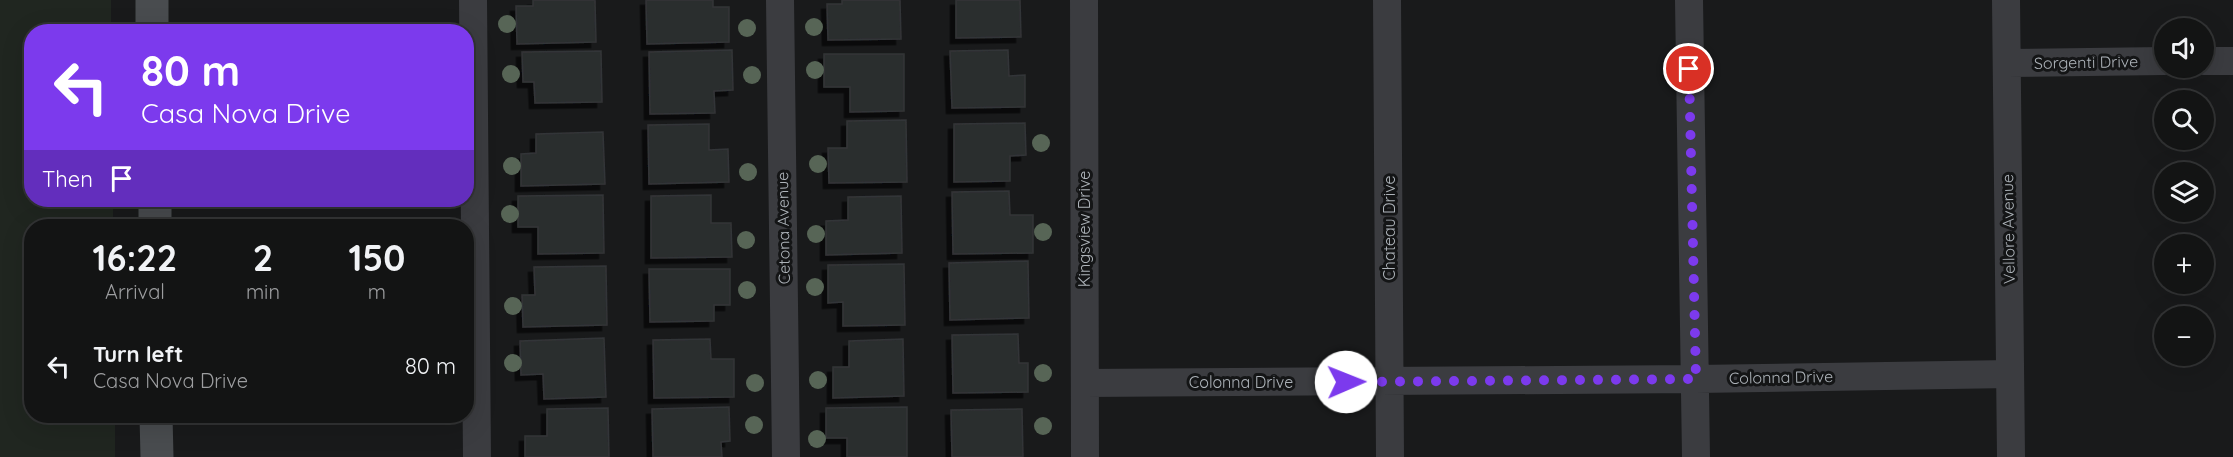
<!DOCTYPE html>
<meta charset="utf-8">
<style>
:root{--surface:#131414;--page:#202122;--text:#f1f3f6;--muted:#9d9ea0;--line:#323334}
body{margin:0;font-family:Quicksand,sans-serif;background:var(--page);color:var(--text);height:100vh;display:flex;flex-direction:column;font-size:22px;white-space:nowrap}
*{box-sizing:border-box;margin:0}
p{font-size:20px;color:var(--muted)}
.icon{flex:none;width:33px;height:33px;fill:none;stroke:currentColor;stroke-width:2;stroke-linecap:round;stroke-linejoin:round}
.map{position:relative;flex:1;overflow:hidden}
.side{position:absolute;left:24px;top:219px;width:450px;height:204px;display:flex;flex-direction:column;background:var(--surface);border-radius:24px;box-shadow:0 6px 24px #0002,0 0 0 2px var(--line)}
.side>*{flex:none}
.hud{position:absolute;left:24px;top:24px;width:450px;height:183px;border-radius:24px;box-shadow:0 6px 24px #0002,0 0 0 2px var(--line);background:#7c3aed;color:#fff;overflow:hidden}
.buttons{position:absolute;left:2154px;top:18px;display:grid;gap:12px}
.buttons a{display:grid;place-items:center;width:60px;height:60px;border-radius:50%;background:var(--surface);box-shadow:0 6px 24px #0002,0 0 0 2px var(--line);font-size:30px}
.pin{position:absolute;display:grid;place-items:center;width:51px;height:51px;color:#fff;margin:-26px;border:3px solid #fff;border-radius:50%;box-shadow:0 2px 6px #0007}
.me{position:absolute;width:66px;margin:-33px;rotate:89deg;stroke-linejoin:round;filter:drop-shadow(0 0 4px #0008)}
.turn{display:flex;align-items:center;gap:21px;height:126px;padding:0 18px;font-size:27px}
.turn .icon{width:78px;height:78px;stroke-width:2.5}
.turn b{display:block;font-size:42px;line-height:51px}
.then{display:flex;align-items:center;height:57px;padding:0 18px;background:#0003;gap:12px;font-size:22px}
.eta{display:flex;justify-content:space-evenly;align-items:center;height:102px;text-align:center}
.eta b{font-size:36px;font-weight:700;line-height:42px}
ul{padding:0;list-style:none}
li{display:flex;align-items:center;gap:18px;height:90px;padding:0 18px}
li div{flex:1}
li b{display:block;font-size:22px}
li em{font-style:normal}
.map>svg:first-child{display:block}
.green{fill:#202620}
.building{fill:#2c2d2f;stroke:#333437;stroke-width:1.5;filter:url(#shadow)}
.lines{fill:none;stroke-linecap:round;stroke-linejoin:round}
.street{stroke:#3b3c40;stroke-width:28}
.secondary{stroke:#494c4f;stroke-width:33}
.tree{fill:#576556}
.route{stroke:#7c3aed;stroke-width:10;stroke-dasharray:0 18}
.labels{text-anchor:middle;dominant-baseline:central;stroke-width:6;stroke-linejoin:round;paint-order:stroke}
.street-label{font-size:16px;fill:#adb3b9;stroke:#141516}
</style>
<div class="map">
<svg width="2233" height="457" viewBox="0 0 2233 457">
<defs>
<filter id="shadow"><feDropShadow dx="-5.5" dy="5.5" stdDeviation="0" flood-color="#0009"/></filter>
</defs>
<rect width="100%" height="100%" fill="#191a1b"/>
<!-- green -->
<path class="green" d="M0 0H111V31L32 32V200H113V226H32V416H115V457H0Z"/>
<!-- building -->
<path class="building" d="M533 0H595L596 42 517 44 516 6H533Z
M646 0H713V7H729V42L647 44Z
M842 0H900L901 39 828 40 827 4H842Z
M956 0H1020L1021 37 956 38Z
M732 50 733 90 714 91 715 113 650 114 649 52Z
M1008 50 1009 76 1025 75V107L952 108 950 51Z
M601 51 602 102 535 103 534 82H523L522 52Z
M824 54H904V111L850 112V87H824Z
M906 120 907 182 829 183 828 148H847V121Z
M1025 123 1026 155 1010 156V181L954 182V124Z
M709 124V150L728 149 729 182 649 184 648 125Z
M603 132 605 184 521 186V154L536 153V134Z
M1009 191 1010 215H1033V253L953 254 952 192Z
M603 195 604 253 538 254V227H518V196Z
M711 195V223H731L732 257 651 258V196Z
M901 196 902 253 826 255V221L848 220V197Z
M1028 261 1029 318 950 320 949 263Z
M904 264 905 325 843 326V302L828 303V265Z
M606 266 607 325 523 327 522 295H535L534 267Z
M649 269H730V305H714V321L650 322Z
M1018 334 1019 363H1028V392L953 393 952 335Z
M604 338 606 397 544 399 543 374 521 375 520 341Z
M710 339 711 359H734V397L654 398 653 340Z
M903 339 904 396 833 398V367H849V341Z
M729 407 730 441 721 442 722 457H653L652 409Z
M907 407V457H847V438H826V408Z
M608 408 609 457H525V436H547V409Z
M1022 409 1023 457H952L951 410Z"/>
<g class="lines">
<!-- street -->
<path class="street" d="M473 0 477 457
M780 0 786 457
M1084 0 1085 457
M1387 0 1390 457
M1689 0 1696 457
M2006 0 2011 457
M2204 61H2233
M2007 63 2164 61
M1085 383 1696 379 2010 374"/>
<!-- secondary -->
<path class="secondary" d="M152 0V32
M155 200V226
M156 416 157 457"/>
</g>
<!-- trees -->
<g class="tree">
<circle cx="507" cy="24" r="9"/>
<circle cx="814" cy="27" r="9"/>
<circle cx="747" cy="28" r="9"/>
<circle cx="815" cy="70" r="9"/>
<circle cx="511" cy="74" r="9"/>
<circle cx="752" cy="75" r="9"/>
<circle cx="1041" cy="143" r="9"/>
<circle cx="818" cy="164" r="9"/>
<circle cx="512" cy="166" r="9"/>
<circle cx="748" cy="172" r="9"/>
<circle cx="510" cy="214" r="9"/>
<circle cx="1043" cy="232" r="9"/>
<circle cx="816" cy="234" r="9"/>
<circle cx="746" cy="240" r="9"/>
<circle cx="815" cy="287" r="9"/>
<circle cx="747" cy="290" r="9"/>
<circle cx="513" cy="306" r="9"/>
<circle cx="513" cy="363" r="9"/>
<circle cx="1043" cy="373" r="9"/>
<circle cx="818" cy="380" r="9"/>
<circle cx="755" cy="383" r="9"/>
<circle cx="754" cy="425" r="9"/>
<circle cx="1043" cy="426" r="9"/>
<circle cx="817" cy="439" r="9"/>
</g>
<g class="lines">
<!-- route -->
<path class="route" d="M1346 382 1696 379 1689 69"/>
</g>
<g class="labels">
<!-- street labels -->
<g class="street-label">
<text transform="translate(2086 62) rotate(-1)">Sorgenti Drive</text>
<text transform="translate(783 228) rotate(-91)">Cetona Avenue</text>
<text transform="translate(1389 228) rotate(-90)">Chateau Drive</text>
<text transform="translate(1084 229) rotate(-90)">Kingsview Drive</text>
<text transform="translate(2008 229) rotate(-91)">Vellore Avenue</text>
<text transform="translate(1781 377) rotate(-1)">Colonna Drive</text>
<text x="1241" y="382">Colonna Drive</text>
</g>
</g>
</svg>
<div class="buttons">
<a><svg class="icon" aria-label="sound" viewBox="0 0 24 24"><path d="M4 9h4l5-4v14l-5-4H4zM17 9q2 3 0 6"/></svg></a>
<a><svg class="icon" aria-label="search" viewBox="0 0 24 24"><circle cx="10" cy="10" r="6"/><path d="M15 15l6 6"/></svg></a>
<a><svg class="icon" aria-label="layers" viewBox="0 0 24 24"><path d="M12 4l9 5-9 5-9-5zM3 14l9 5 9-5"/></svg></a>
<a>+</a>
<a>−</a>
</div>
<div class="pin" style="left:1689px;top:69px;background:#d93025"><svg class="icon" aria-label="arrive" viewBox="0 0 24 24"><path d="M6 21V4h12l-3 4 3 4H6"/></svg></div>
<svg class="me" style="left:1346px;top:382px" viewBox="-20 -20 40 40"><circle r="19" fill="#fff"/><path d="M0-13L10 11 0 6-10 11z" fill="#7c3aed"/></svg>
<div class="hud">
<div class="turn"><svg class="icon" aria-label="left" viewBox="0 0 24 24"><path d="M17 20v-9H6M10 6l-5 5 5 5"/></svg><div><b>80 m</b>Casa Nova Drive</div></div>
<div class="then">Then<svg class="icon" aria-label="arrive" viewBox="0 0 24 24"><path d="M6 21V4h12l-3 4 3 4H6"/></svg></div>
</div>
<section class="side">
<div class="eta">
<div><b>16:22</b><p>Arrival</p></div>
<div><b>2</b><p>min</p></div>
<div><b>150</b><p>m</p></div>
</div>
<ul>
<li><svg class="icon" aria-label="left" viewBox="0 0 24 24"><path d="M17 20v-9H6M10 6l-5 5 5 5"/></svg><div><b>Turn left</b><p>Casa Nova Drive</p></div><em>80 m</em></li>
</ul>
</section>
</div>
